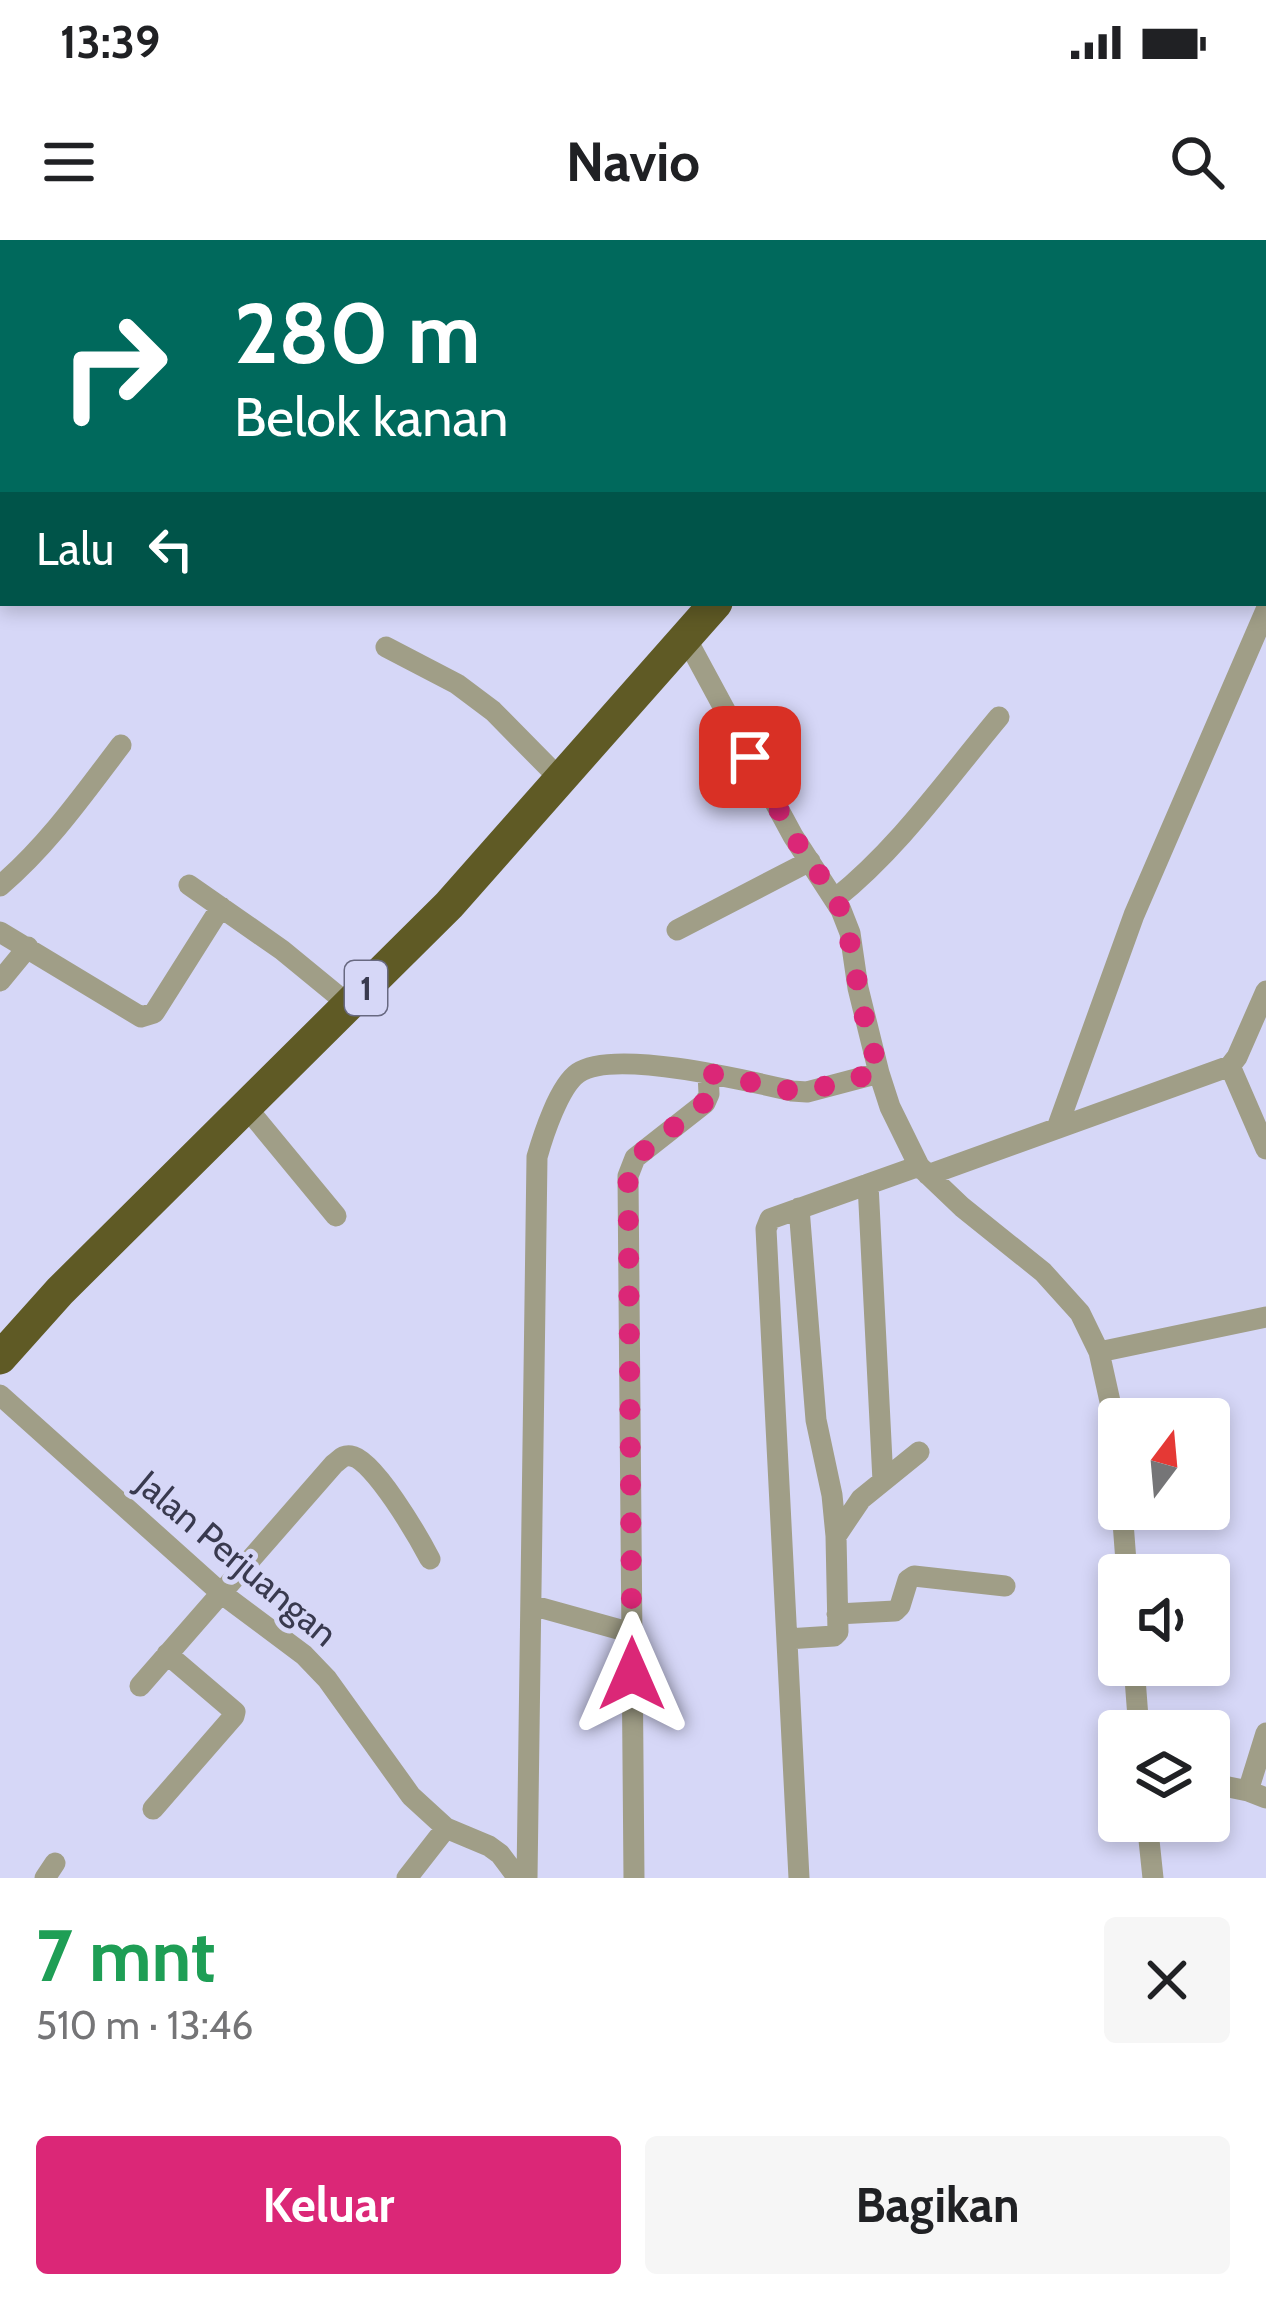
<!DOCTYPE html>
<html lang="id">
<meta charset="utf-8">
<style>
:root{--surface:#fff;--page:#f6f6f6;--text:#202124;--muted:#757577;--accent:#db2777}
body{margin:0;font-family:Cabin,sans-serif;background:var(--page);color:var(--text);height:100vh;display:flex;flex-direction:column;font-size:45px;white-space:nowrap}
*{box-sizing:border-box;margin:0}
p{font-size:39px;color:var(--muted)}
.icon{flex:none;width:66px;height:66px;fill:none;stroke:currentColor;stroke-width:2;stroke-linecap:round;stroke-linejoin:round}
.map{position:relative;height:1638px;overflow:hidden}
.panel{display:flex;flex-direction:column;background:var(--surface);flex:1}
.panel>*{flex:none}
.guide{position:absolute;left:0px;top:0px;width:1266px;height:366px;box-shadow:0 6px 18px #0003;background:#00695c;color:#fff;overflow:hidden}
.needle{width:78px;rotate:16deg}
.fabs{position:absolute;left:1098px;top:1158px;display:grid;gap:24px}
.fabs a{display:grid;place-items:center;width:132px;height:132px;border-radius:12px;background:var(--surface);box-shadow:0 6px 18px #0003;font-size:60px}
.pin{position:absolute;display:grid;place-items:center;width:102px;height:102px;color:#fff;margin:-51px;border-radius:24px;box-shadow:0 6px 18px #0006}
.me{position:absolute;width:132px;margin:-66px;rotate:0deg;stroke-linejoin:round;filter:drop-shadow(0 0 9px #0008)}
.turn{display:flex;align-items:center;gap:42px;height:252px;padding:0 36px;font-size:54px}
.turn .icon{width:156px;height:156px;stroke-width:2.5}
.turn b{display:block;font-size:84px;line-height:102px}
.then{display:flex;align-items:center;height:114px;padding:0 36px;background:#0003;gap:24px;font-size:45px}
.round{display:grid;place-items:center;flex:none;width:126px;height:126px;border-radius:12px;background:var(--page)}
.summary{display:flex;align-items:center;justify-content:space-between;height:204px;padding:0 36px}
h1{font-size:72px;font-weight:700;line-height:90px;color:#1e9e55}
.primary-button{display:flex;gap:24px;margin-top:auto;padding:24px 36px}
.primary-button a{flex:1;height:138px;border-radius:12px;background:var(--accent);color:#fff;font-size:48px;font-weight:700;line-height:138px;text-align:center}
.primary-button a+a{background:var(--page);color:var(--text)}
.status{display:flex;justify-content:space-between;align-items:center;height:84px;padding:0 60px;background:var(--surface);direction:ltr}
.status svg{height:33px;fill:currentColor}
header{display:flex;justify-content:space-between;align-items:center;height:156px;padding:0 36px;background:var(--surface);font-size:54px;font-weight:700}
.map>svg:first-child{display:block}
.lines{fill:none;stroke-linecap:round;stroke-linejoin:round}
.minor{stroke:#a09e87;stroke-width:21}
.highway{stroke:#5f5a25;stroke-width:33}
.route{stroke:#db2777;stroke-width:21;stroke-dasharray:0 37.8}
.labels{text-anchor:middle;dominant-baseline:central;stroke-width:10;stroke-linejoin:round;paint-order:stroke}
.shield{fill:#d6d7f7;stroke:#686981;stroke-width:3}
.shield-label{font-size:33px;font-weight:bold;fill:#393a4f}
.street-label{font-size:36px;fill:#393a4f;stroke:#d6d7f7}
</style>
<div class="status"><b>13:39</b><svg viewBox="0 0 49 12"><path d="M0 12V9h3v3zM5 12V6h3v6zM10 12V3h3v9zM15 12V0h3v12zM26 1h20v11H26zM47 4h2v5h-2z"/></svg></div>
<header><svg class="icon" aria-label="menu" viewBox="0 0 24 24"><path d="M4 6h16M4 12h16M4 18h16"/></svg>Navio<svg class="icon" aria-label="search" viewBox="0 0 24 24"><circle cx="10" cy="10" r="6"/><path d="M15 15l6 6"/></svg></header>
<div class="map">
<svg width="1266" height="1638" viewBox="0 0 1266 1638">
<rect width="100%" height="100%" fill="#d6d7f7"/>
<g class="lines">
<!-- minor -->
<path class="minor" d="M80 0 84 3
M473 0 478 3
M827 0 832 3
M1239 0 1242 3
M155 3 156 0
M438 3 439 0
M1263 25 1266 28
M0 123 3 118
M0 162 3 164
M686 398 793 596 841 670 850 693 858 748 879 833 890 867 919 926 962 967 1043 1032 1080 1073 1099 1112 1115 1184 1119 1232
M386 407 457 444 493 471 561 540
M189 645 282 710 349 765
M0 646C48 605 83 555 121 505
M835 659C899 608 947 539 999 477
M677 690 810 621
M0 692 141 777 154 773 221 667
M0 741 28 707
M1230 826 1266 909
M246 867 336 976
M1057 888 1134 675 1266 370
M928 935 1230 826 1237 817 1266 751
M868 944 883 1241
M1099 1112 1266 1077
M0 1155 221 1353 304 1415 327 1439 411 1556 446 1588 489 1606 500 1614 518 1638
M1122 1269 1127 1335
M836 1296 861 1259 919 1212
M531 1365 632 1393
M837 1374 895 1371 900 1366 908 1340 914 1336 1005 1346
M787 1399 834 1396 838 1392 836 1296 832 1255 816 1180 799 968
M1134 1425 1139 1491
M140 1446 334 1224C341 1219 342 1215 351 1216 373 1218 419 1298 430 1319
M1209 1543 1248 1551 1266 1558
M1248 1551 1266 1493
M153 1569 234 1476 235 1472 167 1414
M1147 1581 1153 1638
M45 1638 55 1623
M407 1638 446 1588
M527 1638 537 917C543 896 559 846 578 833 613 808 749 841 792 851L807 852 879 833
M634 1638 628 936 635 918 705 863 709 854 708 833
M799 1638 766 989 770 979 919 926"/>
<!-- highway -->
<path class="highway" d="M1034 3 1037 0
M0 1118 60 1051 449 665 716 363"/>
</g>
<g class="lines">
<!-- route -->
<path class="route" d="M632 1434 628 936 635 918 705 862 709 854 708 833 792 851H807L879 832 863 772 846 682 836 659 793 596 750 517"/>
</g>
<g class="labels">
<!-- shield labels -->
<rect class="shield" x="345" y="721" width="42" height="54" rx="9"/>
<g class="shield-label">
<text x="366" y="748">1</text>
</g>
<!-- street labels -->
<g class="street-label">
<text transform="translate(237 1318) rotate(40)">Jalan Perjuangan</text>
</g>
</g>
</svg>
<div class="fabs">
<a><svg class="needle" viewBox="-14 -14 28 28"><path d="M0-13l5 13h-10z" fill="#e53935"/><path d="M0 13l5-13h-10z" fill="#757577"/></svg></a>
<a><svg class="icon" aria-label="sound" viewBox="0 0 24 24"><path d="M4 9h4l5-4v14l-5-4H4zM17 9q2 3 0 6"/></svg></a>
<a><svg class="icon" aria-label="layers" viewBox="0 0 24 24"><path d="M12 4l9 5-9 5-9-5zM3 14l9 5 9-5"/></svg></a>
</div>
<div class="pin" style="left:750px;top:517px;background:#d93025"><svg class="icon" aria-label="arrive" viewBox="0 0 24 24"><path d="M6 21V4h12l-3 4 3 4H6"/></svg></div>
<svg class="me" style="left:632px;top:1434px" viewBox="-20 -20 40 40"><path d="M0-17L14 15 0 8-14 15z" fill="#db2777" stroke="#fff" stroke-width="4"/></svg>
<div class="guide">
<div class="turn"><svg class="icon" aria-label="right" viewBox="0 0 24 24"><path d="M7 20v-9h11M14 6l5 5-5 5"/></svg><div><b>280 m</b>Belok kanan</div></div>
<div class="then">Lalu<svg class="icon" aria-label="left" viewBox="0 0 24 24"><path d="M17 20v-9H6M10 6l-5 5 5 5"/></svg></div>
</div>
</div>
<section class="panel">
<div class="summary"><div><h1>7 mnt</h1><p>510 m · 13:46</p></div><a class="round"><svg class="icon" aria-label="close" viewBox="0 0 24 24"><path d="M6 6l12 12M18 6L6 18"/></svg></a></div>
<div class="primary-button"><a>Keluar</a><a>Bagikan</a></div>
</section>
